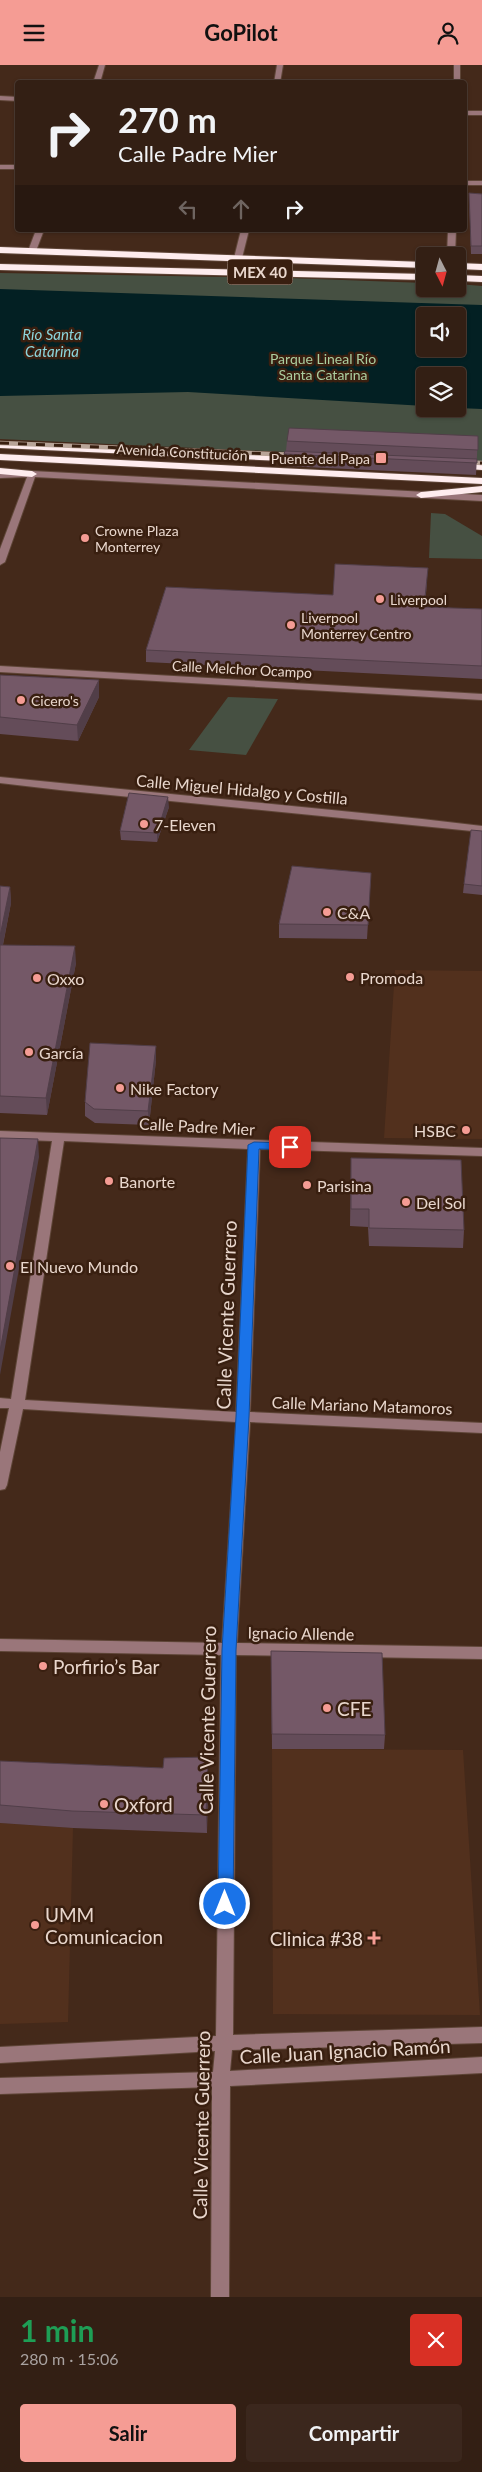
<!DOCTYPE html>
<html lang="es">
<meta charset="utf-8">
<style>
:root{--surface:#331f14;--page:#3b271d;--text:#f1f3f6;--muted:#a9a2a0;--line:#4e3d34;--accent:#f59c94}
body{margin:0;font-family:Lato,sans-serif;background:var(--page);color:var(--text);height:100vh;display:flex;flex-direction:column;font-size:19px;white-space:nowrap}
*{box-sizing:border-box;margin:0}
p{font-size:16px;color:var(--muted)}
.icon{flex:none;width:28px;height:28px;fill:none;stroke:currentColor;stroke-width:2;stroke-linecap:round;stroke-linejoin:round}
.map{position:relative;height:2232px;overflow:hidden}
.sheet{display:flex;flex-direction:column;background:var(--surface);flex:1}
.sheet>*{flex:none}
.banner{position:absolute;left:15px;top:15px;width:452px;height:152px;border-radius:5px;box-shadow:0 1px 4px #0004,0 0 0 1px var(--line);background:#331f14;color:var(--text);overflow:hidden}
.needle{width:32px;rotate:174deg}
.buttons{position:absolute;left:416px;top:182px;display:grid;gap:10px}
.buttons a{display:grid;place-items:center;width:50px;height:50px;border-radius:5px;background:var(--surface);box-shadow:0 1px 4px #0004,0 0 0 1px var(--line);font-size:25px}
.pin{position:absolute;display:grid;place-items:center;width:42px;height:42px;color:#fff;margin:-21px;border-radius:10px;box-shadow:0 2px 8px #0006}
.me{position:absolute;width:55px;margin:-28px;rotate:0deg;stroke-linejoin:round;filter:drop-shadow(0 0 4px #0008)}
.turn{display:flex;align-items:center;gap:18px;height:105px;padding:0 20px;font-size:22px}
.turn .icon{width:65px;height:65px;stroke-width:2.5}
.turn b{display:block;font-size:35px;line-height:42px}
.lanes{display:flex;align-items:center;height:48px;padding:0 20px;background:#0003;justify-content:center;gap:25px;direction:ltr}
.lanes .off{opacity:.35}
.round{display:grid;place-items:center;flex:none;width:52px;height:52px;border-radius:5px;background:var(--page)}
.headline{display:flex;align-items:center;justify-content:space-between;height:85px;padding:0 20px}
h1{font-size:30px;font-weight:700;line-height:38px;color:#1e9e55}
.action{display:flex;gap:10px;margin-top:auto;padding:10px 20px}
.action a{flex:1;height:58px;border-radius:5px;background:var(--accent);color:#111;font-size:20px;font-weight:700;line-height:58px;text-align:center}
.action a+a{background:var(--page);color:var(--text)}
header{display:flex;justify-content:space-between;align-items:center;height:65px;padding:0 20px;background:var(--accent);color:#111;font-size:22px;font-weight:700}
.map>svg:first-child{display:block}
.built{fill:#52301d}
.green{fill:#465042;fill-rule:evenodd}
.water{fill:#032023;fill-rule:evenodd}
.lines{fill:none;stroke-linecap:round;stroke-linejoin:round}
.minor-casing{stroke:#5e4537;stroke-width:2}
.highway-casing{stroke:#5e4537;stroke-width:2}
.minor{fill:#9a767a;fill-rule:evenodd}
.highway{fill:#feecee;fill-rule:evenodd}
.rail-casing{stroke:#b8a498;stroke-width:4.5}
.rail{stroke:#391f10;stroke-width:3;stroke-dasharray:9;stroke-linecap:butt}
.wall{fill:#644c59}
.shaded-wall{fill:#513e48}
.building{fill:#745867;stroke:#513e48}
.route{fill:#1a73e8;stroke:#114b97}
.poi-dot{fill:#f59c94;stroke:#391f10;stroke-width:2}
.labels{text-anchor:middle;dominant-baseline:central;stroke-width:5;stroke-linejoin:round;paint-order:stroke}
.far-park-label{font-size:14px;fill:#abcd9f;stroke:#391f10}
.far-street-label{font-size:14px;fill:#e9d7cd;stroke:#391f10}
.far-poi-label{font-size:14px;fill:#e9d7cd;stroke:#391f10;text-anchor:start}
.shield{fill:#391f10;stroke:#b4a094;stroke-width:1}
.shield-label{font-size:15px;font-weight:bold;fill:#e9d7cd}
.far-water-label{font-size:15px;font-style:italic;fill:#8cd5dc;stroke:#391f10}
.street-label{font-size:16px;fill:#e9d7cd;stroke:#391f10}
.poi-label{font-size:16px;fill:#e9d7cd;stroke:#391f10;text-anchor:start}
.near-street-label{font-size:19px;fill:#e9d7cd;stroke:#391f10}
.near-poi-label{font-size:19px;fill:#e9d7cd;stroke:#391f10;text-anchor:start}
</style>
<header><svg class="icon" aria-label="menu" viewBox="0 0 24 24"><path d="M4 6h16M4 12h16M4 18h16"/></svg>GoPilot<svg class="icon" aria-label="person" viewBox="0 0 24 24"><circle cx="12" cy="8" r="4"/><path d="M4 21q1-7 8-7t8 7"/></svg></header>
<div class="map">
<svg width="482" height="2232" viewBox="0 0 482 2232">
<rect width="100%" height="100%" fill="#44291a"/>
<!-- built -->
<path class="built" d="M395 905 482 906V1074L384 1073Z
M272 1684 463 1685 480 1950 273 1949Z
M0 1758 73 1763 68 1957 0 1959Z"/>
<!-- green -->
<path class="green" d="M0 208 288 213 425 218V224H458V219L482 221V396L0 374ZM425 251H458V284H425ZM425 311H458V344H425Z
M431 448 445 449 482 471V494L429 493Z
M228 632 278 634 246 690 189 685Z"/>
<!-- water -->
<path class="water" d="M0 224 482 240V344L458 343V311H425V341L188 327 0 331ZM425 251H458V284H425Z"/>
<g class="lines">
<!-- minor casing -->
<g class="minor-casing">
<path id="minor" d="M99 0H105L100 18H93Z
M277 0H283L280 18H274Z
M454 0H460V18H454Z
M0 31 18 32V36L0 35Z
M465 46H482V50H465Z
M0 100H18V104H0Z
M465 116H482V120H465Z
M36 165H44L36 186 32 188 28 186Z
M241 165H249L242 193 238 195 234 193Z
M448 165H456L455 191H447Z
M32 406 482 430V436L35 412 5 497 0 500V484L27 412 0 413V407Z
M0 601 482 629V635L0 607Z
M0 712 422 754 482 761V767L60 725 0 718Z
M0 1066 482 1083V1091L260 1084 250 1347 482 1358V1368L250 1357 237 1578 482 1582V1594L236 1590 233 1970 482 1962V1978L232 1985 230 2006 482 1992V2008L230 2021 229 2232H211L212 2022 0 2029V2013L213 2007 215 1986 0 1998V1982L216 1971 221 1590 0 1586V1574L222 1578 236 1357 23 1344 7 1420 5 1424 0 1425V1387L9 1343H0V1333L11 1334 52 1076 0 1074ZM64 1076 248 1084 236 1347 25 1335Z"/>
</g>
<!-- highway casing -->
<g class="highway-casing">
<path id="highway" d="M0 182 425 197V203L0 188Z
M458 198 482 199V205L458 204Z
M0 199 425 209V215L0 205Z
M458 210 482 211V217L458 216Z
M0 377 303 391 308 394 303 397 0 383Z
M0 389 482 413V419L0 395Z
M456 398 482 399V405L452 403 451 401Z
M0 403 32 406 37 409 32 412 0 409Z
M482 421V427L421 433 416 430 421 427Z"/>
</g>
<!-- minor -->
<use href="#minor" class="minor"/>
<!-- highway -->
<use href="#highway" class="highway"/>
<!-- rail casing -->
<g class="rail-casing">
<path id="rail" d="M0 378 297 390
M462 397 482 398"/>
</g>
<!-- rail -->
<use href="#rail" class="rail"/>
</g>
<!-- wall -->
<path class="wall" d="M469 128 482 129V189H471Z
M478 371 476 410 284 401V389L286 386 287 376Z
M427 516 425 542 482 544V614L146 597V585L333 530Z
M0 610 99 632 78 676 0 669Z
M169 742 157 777 121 775 120 766Z
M482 766V830L463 828 464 819Z
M371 808 367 874 279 873V859Z
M0 821 10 822 11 838 3 880 76 898 47 1050 0 1048Z
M156 995 149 1060 95 1058 85 1051V1037Z
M351 1093 464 1165 463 1183 369 1181 368 1162 350 1161Z
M271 1586 385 1670 384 1684H272Z
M0 1696 208 1710 207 1768 73 1763 0 1758Z"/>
<!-- shaded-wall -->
<path class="shaded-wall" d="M99 615V632L78 676 77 660Z
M168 732 169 742 157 777V768Z
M10 822 11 838 0 894V871Z
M75 881 76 898 47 1050 46 1033Z
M156 981V995L149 1060 148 1046Z
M38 1074 39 1092 0 1310V1286Z
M208 1692V1710L207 1768 206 1750Z"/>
<!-- building -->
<path class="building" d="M469 128 482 129V181H471Z
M289 363 478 371V385L287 376Z
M285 386 477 394V398L284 389Z
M335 499 428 503 424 542 482 544V601L146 585 166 522 333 530Z
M0 610 99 615 77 660 0 652Z
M129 728 168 732 157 768 120 766Z
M471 765 482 766V821L464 819Z
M292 801 371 808 368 860 279 859Z
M0 821 10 822 0 871Z
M0 880 75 881 46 1033 0 1031Z
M90 978 156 981 148 1046 94 1044 85 1037Z
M0 1073 38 1074 0 1286Z
M351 1093 461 1095 464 1165 369 1163V1144H351Z
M271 1586 382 1588 385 1670 272 1669Z
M208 1692 206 1750 72 1746 0 1740V1696L163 1703 164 1693Z"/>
<!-- route -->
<path class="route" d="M254 1077 290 1078 296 1082 290 1085 259 1084 249 1352 236 1585 233 1839 230 1843 225 1845 220 1843 218 1839 222 1585 236 1352 248 1080Z"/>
<!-- markers -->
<g class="poi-dot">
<rect x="375" y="387" width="12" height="12" rx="2.5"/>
<circle cx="85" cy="473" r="5"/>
<circle cx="380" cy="534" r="5"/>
<circle cx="291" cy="560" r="5"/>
<circle cx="21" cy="635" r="5"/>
<circle cx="144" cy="759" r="5"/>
<circle cx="327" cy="847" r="5"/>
<circle cx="350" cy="912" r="5"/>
<circle cx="37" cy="913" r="5"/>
<circle cx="29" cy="987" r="5"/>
<circle cx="120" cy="1023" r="5"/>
<circle cx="466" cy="1065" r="5"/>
<circle cx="109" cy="1116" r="5"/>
<circle cx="307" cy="1120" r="5"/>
<circle cx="406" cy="1137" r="5"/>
<circle cx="10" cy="1201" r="5"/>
<circle cx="43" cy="1601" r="5"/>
<circle cx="327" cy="1643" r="5"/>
<circle cx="104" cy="1739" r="5"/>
<circle cx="35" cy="1860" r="5"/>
<path d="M371.5 1865.5h5v5h5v5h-5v5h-5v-5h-5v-5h5z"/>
</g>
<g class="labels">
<!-- far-park labels -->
<g class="far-park-label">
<text x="323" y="293">Parque Lineal Río<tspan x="323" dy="16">Santa Catarina</tspan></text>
</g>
<!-- far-street labels -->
<g class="far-street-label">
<text transform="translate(182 387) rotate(3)">Avenida Constitución</text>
<text transform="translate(242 604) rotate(3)">Calle Melchor Ocampo</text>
</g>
<!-- far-poi labels -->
<g class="far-poi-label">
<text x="370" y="393" text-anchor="end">Puente del Papa</text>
<text x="95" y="465">Crowne Plaza<tspan x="95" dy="16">Monterrey</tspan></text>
<text x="390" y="534">Liverpool</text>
<text x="301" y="552">Liverpool<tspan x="301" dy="16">Monterrey Centro</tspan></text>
<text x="31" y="635">Cicero's</text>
</g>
<!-- shield labels -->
<rect class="shield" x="227.5" y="194.5" width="65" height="25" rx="4"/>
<g class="shield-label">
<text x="260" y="207">MEX 40</text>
</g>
<!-- far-water labels -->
<g class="far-water-label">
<text x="52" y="269">Río Santa<tspan x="52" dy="17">Catarina</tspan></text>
</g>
<!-- street labels -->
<g class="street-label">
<text transform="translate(242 724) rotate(5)">Calle Miguel Hidalgo y Costilla</text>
<text transform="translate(197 1061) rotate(3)">Calle Padre Mier</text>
<text transform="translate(362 1340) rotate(2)">Calle Mariano Matamoros</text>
<text transform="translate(301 1568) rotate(1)">Ignacio Allende</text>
</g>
<!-- poi labels -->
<g class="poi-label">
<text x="154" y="759">7-Eleven</text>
<text x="337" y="847">C&amp;A</text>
<text x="360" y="912">Promoda</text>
<text x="47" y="913">Oxxo</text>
<text x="39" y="987">García</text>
<text x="130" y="1023">Nike Factory</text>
<text x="456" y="1065" text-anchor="end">HSBC</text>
<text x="119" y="1116">Banorte</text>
<text x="317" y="1120">Parisina</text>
<text x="416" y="1137">Del Sol</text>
<text x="20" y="1201">El Nuevo Mundo</text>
</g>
<!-- near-street labels -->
<g class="near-street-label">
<text transform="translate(226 1250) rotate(-88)">Calle Vicente Guerrero</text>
<text transform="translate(207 1655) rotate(-89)">Calle Vicente Guerrero</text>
<text transform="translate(345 1986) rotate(-3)">Calle Juan Ignacio Ramón</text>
<text transform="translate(201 2060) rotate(-89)">Calle Vicente Guerrero</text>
</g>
<!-- near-poi labels -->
<g class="near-poi-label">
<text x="53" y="1601">Porfirio’s Bar</text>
<text x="337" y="1643">CFE</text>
<text x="114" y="1739">Oxford</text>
<text x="45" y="1849">UMM<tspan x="45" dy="22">Comunicacion</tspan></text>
<text x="363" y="1873" text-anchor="end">Clinica #38</text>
</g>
</g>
</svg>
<div class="buttons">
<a><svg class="needle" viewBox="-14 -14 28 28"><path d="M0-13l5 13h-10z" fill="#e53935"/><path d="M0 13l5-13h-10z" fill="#a9a2a0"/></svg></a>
<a><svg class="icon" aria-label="sound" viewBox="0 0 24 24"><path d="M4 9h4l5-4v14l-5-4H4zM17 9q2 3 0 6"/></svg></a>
<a><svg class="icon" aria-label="layers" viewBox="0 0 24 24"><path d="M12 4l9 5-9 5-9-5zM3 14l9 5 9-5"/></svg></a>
</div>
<div class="pin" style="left:290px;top:1082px;background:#d93025"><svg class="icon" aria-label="arrive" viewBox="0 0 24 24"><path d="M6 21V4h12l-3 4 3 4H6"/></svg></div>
<svg class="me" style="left:225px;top:1839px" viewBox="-20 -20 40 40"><circle r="17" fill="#1a73e8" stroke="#fff" stroke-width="3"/><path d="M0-11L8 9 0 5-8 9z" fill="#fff"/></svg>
<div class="banner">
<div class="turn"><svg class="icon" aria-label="right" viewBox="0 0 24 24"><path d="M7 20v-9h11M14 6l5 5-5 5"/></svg><div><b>270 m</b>Calle Padre Mier</div></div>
<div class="lanes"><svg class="icon off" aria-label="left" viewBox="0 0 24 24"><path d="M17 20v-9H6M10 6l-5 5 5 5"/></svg><svg class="icon off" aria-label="ahead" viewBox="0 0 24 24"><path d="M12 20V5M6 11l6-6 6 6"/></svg><svg class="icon" aria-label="right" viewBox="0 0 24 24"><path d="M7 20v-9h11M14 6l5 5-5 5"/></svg></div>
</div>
</div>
<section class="sheet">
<div class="headline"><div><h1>1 min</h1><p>280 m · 15:06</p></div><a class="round" style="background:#d93025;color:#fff"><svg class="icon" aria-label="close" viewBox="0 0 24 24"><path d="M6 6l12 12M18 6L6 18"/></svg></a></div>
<div class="action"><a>Salir</a><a>Compartir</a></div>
</section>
